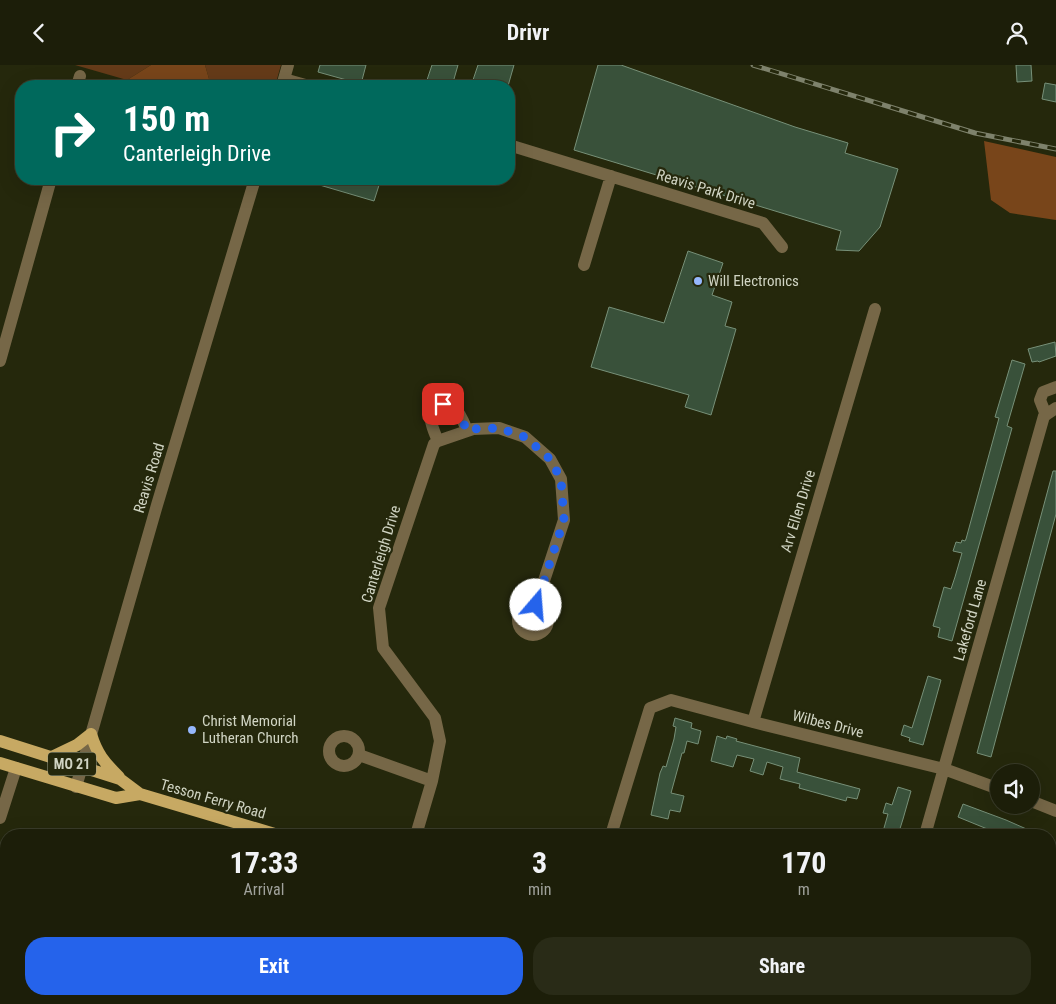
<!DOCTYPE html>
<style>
:root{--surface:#1c1e09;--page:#292b17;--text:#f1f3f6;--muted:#a0a29c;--line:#3a3c2a;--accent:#2563eb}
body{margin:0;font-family:"Roboto Condensed",sans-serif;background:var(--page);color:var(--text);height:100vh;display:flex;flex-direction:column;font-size:19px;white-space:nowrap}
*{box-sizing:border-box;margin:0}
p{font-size:16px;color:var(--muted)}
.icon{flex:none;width:28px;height:28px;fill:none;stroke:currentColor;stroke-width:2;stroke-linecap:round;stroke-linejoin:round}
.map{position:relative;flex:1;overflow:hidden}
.drawer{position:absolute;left:0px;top:764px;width:1056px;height:176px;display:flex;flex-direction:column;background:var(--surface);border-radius:20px 20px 0 0;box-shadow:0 5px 20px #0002,0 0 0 1px var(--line)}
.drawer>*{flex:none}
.banner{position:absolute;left:15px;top:15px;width:500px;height:105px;border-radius:20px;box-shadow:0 5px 20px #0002,0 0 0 1px var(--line);background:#00695c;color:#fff;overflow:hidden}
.fabs{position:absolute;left:990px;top:699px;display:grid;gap:10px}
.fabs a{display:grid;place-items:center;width:50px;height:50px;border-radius:50%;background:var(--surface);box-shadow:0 5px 20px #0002,0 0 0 1px var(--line);font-size:25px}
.pin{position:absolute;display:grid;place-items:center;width:42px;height:42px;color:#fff;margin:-21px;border-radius:10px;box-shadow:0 2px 8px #0006}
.me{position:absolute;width:55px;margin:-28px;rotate:18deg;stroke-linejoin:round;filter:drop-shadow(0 0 4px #0008)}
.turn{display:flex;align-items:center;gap:18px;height:105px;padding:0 25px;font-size:22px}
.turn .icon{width:65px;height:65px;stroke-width:2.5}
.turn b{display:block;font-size:35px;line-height:42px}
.eta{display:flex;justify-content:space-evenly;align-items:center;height:85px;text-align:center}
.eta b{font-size:30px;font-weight:700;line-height:35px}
.action{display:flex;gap:10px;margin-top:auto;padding:10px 25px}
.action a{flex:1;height:58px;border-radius:20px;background:var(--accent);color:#fff;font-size:20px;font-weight:700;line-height:58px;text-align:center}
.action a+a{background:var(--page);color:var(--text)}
header{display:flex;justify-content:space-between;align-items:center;height:65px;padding:0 25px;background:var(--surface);font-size:22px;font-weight:700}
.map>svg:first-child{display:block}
.green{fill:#653b19}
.forest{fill:#78451a}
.building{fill:#39513a;stroke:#779078}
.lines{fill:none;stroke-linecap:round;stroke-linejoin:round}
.minor{stroke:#766747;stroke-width:12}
.major{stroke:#c7a963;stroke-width:12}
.rail-casing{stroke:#7e826c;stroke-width:5}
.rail{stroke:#25280c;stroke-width:3;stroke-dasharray:9;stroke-linecap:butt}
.route{stroke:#2563eb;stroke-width:9;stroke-dasharray:0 16.2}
.poi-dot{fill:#95b7fd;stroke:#25280c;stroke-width:2}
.labels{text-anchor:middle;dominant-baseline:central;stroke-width:4.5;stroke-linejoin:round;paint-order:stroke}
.shield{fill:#25280c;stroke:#9da08c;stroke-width:1}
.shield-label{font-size:14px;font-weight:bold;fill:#d0d4c3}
.street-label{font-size:15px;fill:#d0d4c3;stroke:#25280c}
.poi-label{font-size:15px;fill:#d0d4c3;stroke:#25280c;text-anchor:start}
</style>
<header><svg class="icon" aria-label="back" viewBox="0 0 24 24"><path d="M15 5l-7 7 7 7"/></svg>Drivr<svg class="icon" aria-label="person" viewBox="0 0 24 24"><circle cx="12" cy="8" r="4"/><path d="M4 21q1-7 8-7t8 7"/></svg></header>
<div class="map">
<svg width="1056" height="939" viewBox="0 0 1056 939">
<rect width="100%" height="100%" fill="#25280c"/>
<!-- green -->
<path class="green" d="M75 0H151L127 15Z
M205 0H281L275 21H211Z"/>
<!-- forest -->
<path class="forest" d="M151 0H205L211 21H147L127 15Z
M984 76 1056 92V155L1010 148 991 135Z"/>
<!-- building -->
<path class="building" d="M320 0H366L361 19 318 7Z
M432 0H458L452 21H425Z
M478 0H514L508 21H471Z
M598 0H621L795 62 848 78 845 88 898 104 880 162 859 186 836 185 841 166 574 85Z
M1016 0H1031L1032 16 1017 17Z
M1045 18 1056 20V37L1042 34Z
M306 114H381L374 136 306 116Z
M688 186 723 198 712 230 732 237 725 261 736 264 711 350 685 342 689 330 591 302 609 242 664 258Z
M1055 277 1056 291 1039 297 1038 296 1032 297 1028 284Z
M1012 295 1025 299 1007 361 1012 363 952 576 938 572 940 563 933 561 944 522 951 524 955 512 962 488 953 486 956 477 961 478 962 475 965 476 966 474 999 353 995 352Z
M1053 406H1056V449L991 692 977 688Z
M928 611 941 615 923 680 909 676 910 673 901 670 904 660 912 663Z
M675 653 692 658 691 663 701 666 698 679 687 676 684 688H682L671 728 684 731 680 747 670 745 668 754 651 750 660 708 663 701 666 702 674 674 676 662 673 661Z
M717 671 726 674 727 671 737 674 736 676 800 693 797 707 860 724 857 734 847 732 846 736 799 723 800 719 780 714 783 702 767 697 763 710 750 706 754 694 737 690 733 702 711 696Z
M898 722 911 726 903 754 898 770H882L888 749 883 748 886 738 892 740Z
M963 739 1006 755 1040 770H1002L958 752Z"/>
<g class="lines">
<!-- minor -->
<path class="minor" d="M284 14 309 21
M77 21 80 11
M282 21 288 0
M509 80 763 158 782 182
M584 200 611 111
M0 296 51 114
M1046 350 1040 335 1043 327 1056 322
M438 376C433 364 425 349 437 339 457 338 460 349 467 365
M518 555a15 15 0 1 1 30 0a15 15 0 1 1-30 0Z
M753 657 875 244
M329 686a15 15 0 1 1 30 0a15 15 0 1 1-30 0Z
M359 690 432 716
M76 722 157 440 255 114
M1031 736 1056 746
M0 753 16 703
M416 770 432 716 440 676 435 653 383 583 379 543 434 379 438 376 473 364 499 363 525 372 550 394 561 414 564 455 536 540
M611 770 650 643 671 635 753 657 944 704 999 724
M925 770 1044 351 1056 343
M1050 907 1056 910
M677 939 683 934
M743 939 747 934"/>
<!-- major -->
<path class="major" d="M0 676 120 714 140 729 278 770
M52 692 77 680 91 669C97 689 104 697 119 712
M0 698 116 733 140 729
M714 934 721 939"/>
<!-- rail casing -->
<g class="rail-casing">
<path id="rail" d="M753 0 975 68 1056 84"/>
</g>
<!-- rail -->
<use href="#rail" class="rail"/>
</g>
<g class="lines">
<!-- route -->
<path class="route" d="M443 339 458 345 467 366 473 364 499 363 525 372 550 394 561 414 564 455 536 540"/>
</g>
<!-- markers -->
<g class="poi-dot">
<circle cx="698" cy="216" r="5"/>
<circle cx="192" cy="665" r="5"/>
</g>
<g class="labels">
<!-- shield labels -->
<rect class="shield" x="48" y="687.5" width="48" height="23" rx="4"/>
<g class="shield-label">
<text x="72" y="699">MO 21</text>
</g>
<!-- street labels -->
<g class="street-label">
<text transform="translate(706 124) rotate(17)">Reavis Park Drive</text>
<text transform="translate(149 413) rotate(-73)">Reavis Road</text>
<text transform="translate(798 446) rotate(-73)">Arv Ellen Drive</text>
<text transform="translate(381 489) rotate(-73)">Canterleigh Drive</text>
<text transform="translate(970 555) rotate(-74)">Lakeford Lane</text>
<text transform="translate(828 659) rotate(14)">Wilbes Drive</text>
<text transform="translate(213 734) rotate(16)">Tesson Ferry Road</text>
</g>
<!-- poi labels -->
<g class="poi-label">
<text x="708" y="216">Will Electronics</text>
<text x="202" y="656">Christ Memorial<tspan x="202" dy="17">Lutheran Church</tspan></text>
</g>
</g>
</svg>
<div class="fabs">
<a><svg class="icon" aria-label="sound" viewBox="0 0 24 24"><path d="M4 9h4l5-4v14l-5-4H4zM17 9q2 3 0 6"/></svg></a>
</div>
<div class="pin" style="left:443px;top:339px;background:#d93025"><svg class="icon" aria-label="arrive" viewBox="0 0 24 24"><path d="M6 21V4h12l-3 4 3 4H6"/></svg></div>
<svg class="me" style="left:536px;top:540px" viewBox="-20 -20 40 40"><circle r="19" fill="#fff"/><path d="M0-13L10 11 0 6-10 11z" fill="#2563eb"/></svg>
<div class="banner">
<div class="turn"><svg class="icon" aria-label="right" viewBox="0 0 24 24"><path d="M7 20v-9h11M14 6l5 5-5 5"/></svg><div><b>150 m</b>Canterleigh Drive</div></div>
</div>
<section class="drawer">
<div class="eta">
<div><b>17:33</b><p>Arrival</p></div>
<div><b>3</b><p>min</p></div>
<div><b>170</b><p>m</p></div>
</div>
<div class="action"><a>Exit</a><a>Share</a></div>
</section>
</div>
